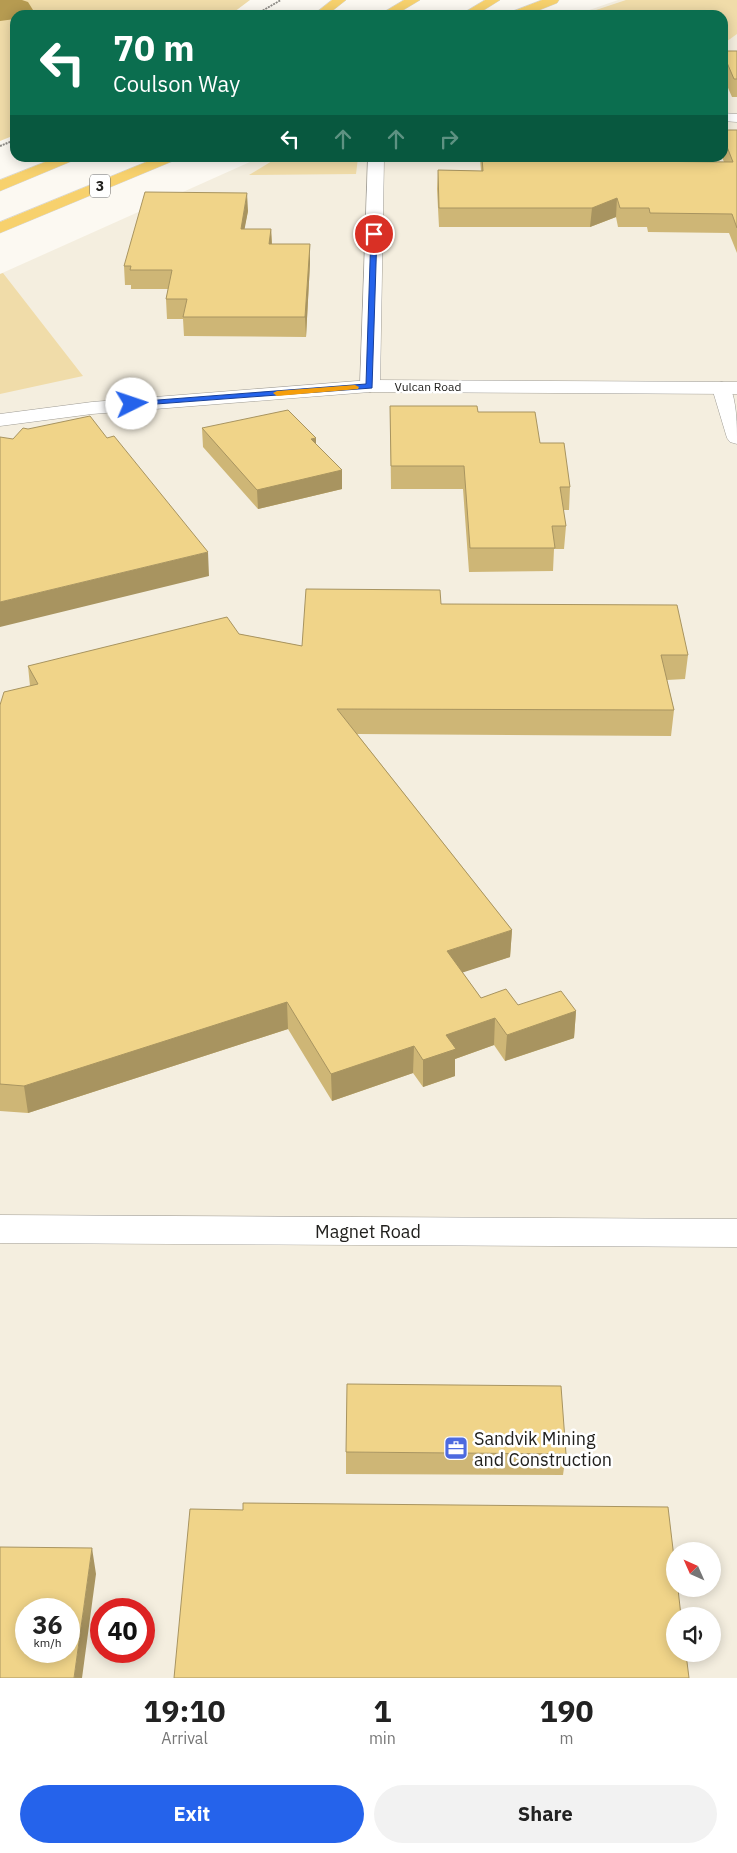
<!DOCTYPE html>
<style>
:root{--surface:#fff;--page:#f2f2f2;--text:#222;--muted:#767676;--accent:#2563eb}
body{margin:0;font-family:"IBM Plex Sans",sans-serif;background:var(--page);color:var(--text);height:100vh;display:flex;flex-direction:column;font-size:19px;white-space:nowrap}
*{box-sizing:border-box;margin:0}
p{font-size:16px;color:var(--muted)}
.icon{flex:none;width:28px;height:28px;fill:none;stroke:currentColor;stroke-width:2;stroke-linecap:round;stroke-linejoin:round}
.map{position:relative;height:1678px;overflow:hidden}
.panel{display:flex;flex-direction:column;background:var(--surface);flex:1}
.panel>*{flex:none}
.guide{position:absolute;left:10px;top:10px;width:718px;height:152px;border-radius:15px;box-shadow:0 2px 12px #0003;background:#0b6e4f;color:#fff;overflow:hidden}
.needle{width:32px;rotate:315deg}
.controls{position:absolute;left:666px;top:1542px;display:grid;gap:10px}
.controls a{display:grid;place-items:center;width:55px;height:55px;border-radius:50%;background:var(--surface);box-shadow:0 2px 12px #0003;font-size:25px}
.speed{position:absolute;left:15px;top:1598px;display:flex;gap:10px;font-size:25px;font-weight:700;text-align:center}
.speed>*{display:grid;place-content:center;width:65px;height:65px;border-radius:50%;background:var(--surface);box-shadow:0 2px 12px #0003;line-height:1}
.speed small{font-size:12px;font-weight:400}
.speed .limit{border:8px solid #d22;background:#fff;color:#111}
.pin{position:absolute;display:grid;place-items:center;width:42px;height:42px;color:#fff;margin:-21px;border:2px solid #fff;border-radius:50%;box-shadow:0 1px 5px #0007}
.me{position:absolute;width:55px;margin:-28px;rotate:86deg;stroke-linejoin:round;filter:drop-shadow(0 0 4px #0008)}
.turn{display:flex;align-items:center;gap:18px;height:105px;padding:0 20px;font-size:22px}
.turn .icon{width:65px;height:65px;stroke-width:2.5}
.turn b{display:block;font-size:35px;line-height:42px}
.lanes{display:flex;align-items:center;height:48px;padding:0 20px;background:#0003;justify-content:center;gap:25px;direction:ltr}
.lanes .off{opacity:.35}
.eta{display:flex;justify-content:space-evenly;align-items:center;height:85px;text-align:center}
.eta b{font-size:30px;font-weight:700;line-height:35px}
.primary-button{display:flex;gap:10px;margin-top:auto;padding:10px 20px}
.primary-button a{flex:1;height:58px;border-radius:30px;background:var(--accent);color:#fff;font-size:20px;font-weight:700;line-height:58px;text-align:center}
.primary-button a+a{background:var(--page);color:var(--text)}
.map>svg:first-child{display:block}
.built{fill:#f4eedf;fill-rule:evenodd}
.green{fill:#f0dca9}
.water{fill:#b69b51}
.lines{fill:none;stroke-linecap:round;stroke-linejoin:round}
.minor-casing{stroke:#9f9c95;stroke-width:1}
.tertiary-casing{stroke:#9f9c95;stroke-width:1}
.motorway-casing{stroke:#d7d7d6;stroke-width:1}
.path{stroke:#8d8b86;stroke-width:2;stroke-dasharray:2 1;stroke-linecap:butt}
.minor{fill:#fff;fill-rule:evenodd}
.tertiary{fill:#fff;fill-rule:evenodd}
.motorway{fill:#f7d16d;fill-rule:evenodd}
.wall{fill:#ceb676}
.shaded-wall{fill:#a89460}
.building{fill:#f0d489;stroke:#a89460;fill-rule:evenodd}
.route{fill:#2563eb;stroke:#184099}
.slow{fill:#f59e0b}
.labels{text-anchor:middle;dominant-baseline:central;stroke-width:5;stroke-linejoin:round;paint-order:stroke}
.far-street-label{font-size:12px;fill:#22211e;stroke:#fff}
.shield{fill:#fff;stroke:#646462;stroke-width:1}
.shield-label{font-size:14px;font-weight:bold;fill:#22211e}
.near-street-label{font-size:18px;fill:#22211e;stroke:#fff}
.near-poi-label{font-size:18px;fill:#22211e;stroke:#fff;text-anchor:start}
</style>
<div class="map">
<svg width="737" height="1678" viewBox="0 0 737 1678">
<rect width="100%" height="100%" fill="#fcf9f2"/>
<!-- built -->
<path class="built" d="M618 0H737V1678H0V274L259 158H722V15H575ZM675 1551H712V1589H675ZM26 1609H69V1651H26ZM101 1609H144V1651H101ZM675 1616H712V1654H675Z"/>
<!-- green -->
<path class="green" d="M0 0H250L230 15H15V135L0 141Z
M626 0H737V34L723 44 722 15H581Z
M277 158H358L356 174 249 175Z
M3 273 83 376 0 394V274Z"/>
<!-- water -->
<path class="water" d="M0 0H22L28 2 33 10 25 15H15V19L0 21Z"/>
<g class="lines">
<!-- minor casing -->
<g class="minor-casing">
<path id="minor" d="M722 113 737 114V122L722 121Z
M368 158H384L380 386 377 390 370 392 363 390 360 386Z
M722 382 729 384C737 401 737 425 737 444L730 442 727 438 712 388 715 384Z
M0 1215 737 1219V1247L0 1243Z"/>
</g>
<!-- tertiary casing -->
<g class="tertiary-casing">
<path id="tertiary" d="M370 380 737 382V394L370 392 92 414 0 426V414L92 402Z"/>
</g>
<!-- motorway casing -->
<g class="motorway-casing">
<path id="motorway" d="M332 0H346L327 15H313Z
M404 0H420L395 15H379Z
M485 0H500L476 15H460Z
M542 0H559L557 3 527 15H510L511 12Z
M55 158H75L72 161 0 191V180Z
M156 158H176L173 161 0 233V222Z"/>
</g>
<!-- path -->
<path class="path" d="M255 15 281 0
M0 146 15 140"/>
<!-- minor -->
<use href="#minor" class="minor"/>
<!-- tertiary -->
<use href="#tertiary" class="tertiary"/>
<!-- motorway -->
<use href="#motorway" class="motorway"/>
</g>
<!-- wall -->
<path class="wall" d="M722 51H737V97H732L722 74Z
M737 130V253L729 233 648 232 647 227H618L616 217 590 227H439L437 189 438 170 481 171 480 158H620L621 161 724 162 722 157V134Z
M248 211 244 229H271L272 244H310V263L306 337 184 336 183 319H167L166 299 168 289H131V285H125L124 266Z
M390 406 478 412 540 443 570 487 569 510H563L566 526 564 549H554L553 571 469 572 463 489H391Z
M202 428 316 444 342 470V489L258 509 203 447Z
M441 604 688 655 685 679 667 680 674 710 671 736 357 734 512 930 510 957 462 972 481 998 518 1005 576 1011 574 1038 505 1061 494 1045 455 1059V1076L423 1087 413 1073 332 1101 288 1029 28 1113 0 1111V705L30 686 28 666 239 634 302 646Z
M346 1452 566 1454 563 1475 346 1474Z"/>
<!-- shaded-wall -->
<path class="shaded-wall" d="M247 193 248 211 241 248V229Z
M617 198 616 217 590 227 592 208Z
M271 229 272 248 269 244Z
M310 244V263L306 337 305 317Z
M316 438V456L311 439Z
M342 470V489L258 509 257 490Z
M208 552 209 576 0 627V602Z
M512 930 510 957 446 978 447 951Z
M287 1002 288 1029 28 1113 24 1086Z
M576 1011 574 1038 505 1061 507 1035Z
M495 1018 494 1045 455 1059V1076L423 1087V1060L446 1035Z
M414 1046 413 1073 332 1101 331 1074Z
M92 1548 96 1574 82 1678H74Z"/>
<!-- building -->
<path class="building" d="M722 51H737V79H734Z
M722 130H737V228L732 214 650 213 649 208H620L617 198 592 208H439L438 170 483 171 482 158H620L621 161 733 162 722 134Z
M145 192 247 193 241 229H271L269 244H310L305 317H183L187 299H166L172 270H130L131 266H124Z
M390 406H477L478 412H535L540 443H564L570 487H560L566 526H552L555 548H470L464 466H391Z
M288 410 316 438 311 439 342 470 257 490 202 428Z
M90 416 107 438 114 436 208 552 0 602V437L13 439 23 428 28 429Z
M306 589 440 590 441 604 677 605 688 655H661L674 710 337 709 512 930 447 951 481 998 506 989 518 1005 561 991 576 1011 507 1035 495 1018 446 1035 456 1049 423 1060 414 1046 331 1074 287 1002 24 1086 0 1084V705L4 692 38 684 28 666 227 617 239 634 302 646Z
M347 1384 561 1386 566 1454 346 1452Z
M243 1503 668 1507 675 1566V1589H678L681 1616H675V1654H686L689 1678H174L190 1509 243 1510Z
M0 1547 92 1548 74 1678H0ZM26 1609H69V1651H26Z"/>
<!-- route -->
<path class="route" d="M371 232 377 234 372 388 129 406 128 404 132 402 366 384Z"/>
<!-- slow -->
<path class="slow" d="M355 385 359 387 358 389 277 396 273 393 277 391Z"/>
<!-- icons -->
<defs>
<g id="office-square" transform="scale(1.25)"><rect x="-9" y="-9" width="18" height="18" rx="4" fill="#4d6adf" stroke="#fff"/><path d="M-6-3h4V-5.5h4V-3h4V5H-6ZM-1-4.5V-3h2v-1.5ZM-6 0V1H6V0Z" fill="#fff"/></g>
</defs>
<g fill-rule="evenodd">
<use href="#office-square" x="456" y="1448"/>
</g>
<g class="labels">
<!-- far-street labels -->
<g class="far-street-label">
<text x="428" y="386">Vulcan Road</text>
</g>
<!-- shield labels -->
<rect class="shield" x="90" y="174.5" width="20" height="23" rx="4"/>
<g class="shield-label">
<text x="100" y="186">3</text>
</g>
<!-- near-street labels -->
<g class="near-street-label">
<text x="368" y="1231">Magnet Road</text>
</g>
<!-- near-poi labels -->
<g class="near-poi-label">
<text x="474" y="1438">Sandvik Mining<tspan x="474" dy="21">and Construction</tspan></text>
</g>
</g>
</svg>
<div class="controls">
<a><svg class="needle" viewBox="-14 -14 28 28"><path d="M0-13l5 13h-10z" fill="#e53935"/><path d="M0 13l5-13h-10z" fill="#767676"/></svg></a>
<a><svg class="icon" aria-label="sound" viewBox="0 0 24 24"><path d="M4 9h4l5-4v14l-5-4H4zM17 9q2 3 0 6"/></svg></a>
</div>
<div class="speed"><div>36<small>km/h</small></div><div class="limit">40</div></div>
<div class="pin" style="left:374px;top:234px;background:#d93025"><svg class="icon" aria-label="arrive" viewBox="0 0 24 24"><path d="M6 21V4h12l-3 4 3 4H6"/></svg></div>
<svg class="me" style="left:132px;top:404px" viewBox="-20 -20 40 40"><circle r="19" fill="#fff"/><path d="M0-13L10 11 0 6-10 11z" fill="#2563eb"/></svg>
<div class="guide">
<div class="turn"><svg class="icon" aria-label="left" viewBox="0 0 24 24"><path d="M17 20v-9H6M10 6l-5 5 5 5"/></svg><div><b>70 m</b>Coulson Way</div></div>
<div class="lanes"><svg class="icon" aria-label="left" viewBox="0 0 24 24"><path d="M17 20v-9H6M10 6l-5 5 5 5"/></svg><svg class="icon off" aria-label="ahead" viewBox="0 0 24 24"><path d="M12 20V5M6 11l6-6 6 6"/></svg><svg class="icon off" aria-label="ahead" viewBox="0 0 24 24"><path d="M12 20V5M6 11l6-6 6 6"/></svg><svg class="icon off" aria-label="right" viewBox="0 0 24 24"><path d="M7 20v-9h11M14 6l5 5-5 5"/></svg></div>
</div>
</div>
<section class="panel">
<div class="eta">
<div><b>19:10</b><p>Arrival</p></div>
<div><b>1</b><p>min</p></div>
<div><b>190</b><p>m</p></div>
</div>
<div class="primary-button"><a>Exit</a><a>Share</a></div>
</section>
